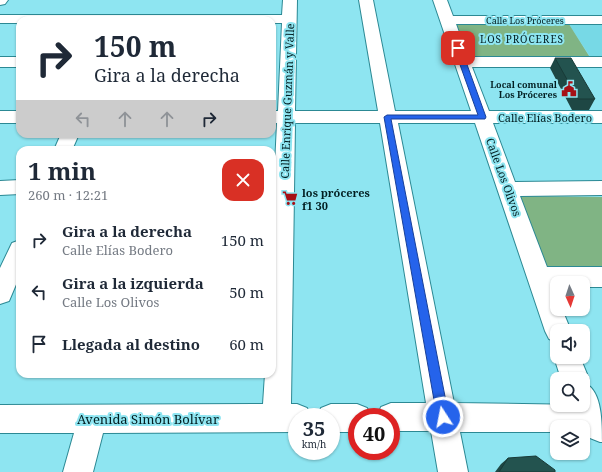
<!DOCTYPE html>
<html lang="es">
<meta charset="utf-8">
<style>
:root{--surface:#fff;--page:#f6f6f7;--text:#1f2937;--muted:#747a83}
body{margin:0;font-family:"Noto Serif",serif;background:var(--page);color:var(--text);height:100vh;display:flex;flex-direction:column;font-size:15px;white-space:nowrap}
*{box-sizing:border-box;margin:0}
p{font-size:13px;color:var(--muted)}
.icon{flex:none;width:22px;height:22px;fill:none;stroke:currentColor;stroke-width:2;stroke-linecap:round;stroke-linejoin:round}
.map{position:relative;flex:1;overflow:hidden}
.side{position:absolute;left:16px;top:146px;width:260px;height:232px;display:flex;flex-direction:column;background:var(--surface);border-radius:12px;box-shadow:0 1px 3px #0004}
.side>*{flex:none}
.banner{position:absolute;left:16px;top:16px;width:260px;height:122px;border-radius:12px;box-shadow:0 1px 3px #0004;background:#fff;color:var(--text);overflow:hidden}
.needle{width:26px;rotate:177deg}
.buttons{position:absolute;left:550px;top:276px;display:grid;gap:8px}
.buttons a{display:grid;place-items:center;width:40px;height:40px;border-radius:8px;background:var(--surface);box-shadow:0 1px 3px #0004;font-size:20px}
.speed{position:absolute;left:288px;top:408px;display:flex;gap:8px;font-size:20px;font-weight:700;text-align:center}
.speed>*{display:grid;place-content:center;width:52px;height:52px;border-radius:50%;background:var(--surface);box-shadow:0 1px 3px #0004;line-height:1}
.speed small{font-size:10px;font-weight:400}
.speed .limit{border:6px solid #d22;background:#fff;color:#111}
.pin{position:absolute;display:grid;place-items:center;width:34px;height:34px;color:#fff;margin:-17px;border-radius:8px;box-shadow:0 2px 6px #0006}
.me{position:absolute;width:44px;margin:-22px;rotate:349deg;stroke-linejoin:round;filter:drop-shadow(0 0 3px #0008)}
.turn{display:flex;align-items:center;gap:14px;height:84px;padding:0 12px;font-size:18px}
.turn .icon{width:52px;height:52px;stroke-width:2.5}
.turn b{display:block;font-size:28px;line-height:34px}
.lanes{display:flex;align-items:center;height:38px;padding:0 12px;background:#0003;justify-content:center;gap:20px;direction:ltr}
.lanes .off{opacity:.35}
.round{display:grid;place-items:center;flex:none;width:42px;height:42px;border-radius:12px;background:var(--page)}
.headline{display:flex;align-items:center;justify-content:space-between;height:68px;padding:0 12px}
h1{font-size:24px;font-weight:700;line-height:30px}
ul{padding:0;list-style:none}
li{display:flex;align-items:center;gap:12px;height:52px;padding:0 12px}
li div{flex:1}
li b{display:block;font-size:15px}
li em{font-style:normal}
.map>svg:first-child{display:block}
.built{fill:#77d9e6}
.green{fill:#80b484}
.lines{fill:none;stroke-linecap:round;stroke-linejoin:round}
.minor-casing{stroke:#2c8994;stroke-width:2}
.minor{fill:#fff;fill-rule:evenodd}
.wall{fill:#1e4744}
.building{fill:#23534f;stroke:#183a37}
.route{fill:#2563eb;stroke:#184099}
.labels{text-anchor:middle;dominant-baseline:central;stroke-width:4;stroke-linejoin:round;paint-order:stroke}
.far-street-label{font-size:9px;fill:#021e21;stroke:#8ee5f1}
.far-poi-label{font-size:9px;font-weight:bold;fill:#021e21;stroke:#8ee5f1;text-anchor:end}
.far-neighbourhood-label{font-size:10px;letter-spacing:1px;fill:#021e21;stroke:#8ee5f1}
.street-label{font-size:11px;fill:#021e21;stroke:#8ee5f1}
.poi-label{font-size:11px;font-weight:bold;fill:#021e21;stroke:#8ee5f1;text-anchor:start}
.near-street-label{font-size:13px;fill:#021e21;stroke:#8ee5f1}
</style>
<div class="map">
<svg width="602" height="472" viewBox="0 0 602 472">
<rect width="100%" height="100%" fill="#8ee5f1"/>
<!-- built -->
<path class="built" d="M568 23H602V58H591Z"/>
<!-- green -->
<path class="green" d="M454 21H567L591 59 468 60Z
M519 196 602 197V267H545Z"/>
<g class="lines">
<!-- minor casing -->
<g class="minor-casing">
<path id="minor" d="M0 0H8L5 4 0 5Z
M283 0H297L295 111H378L359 0H373L395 111H471L433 0H447L453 16H602V24H456L468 57H602V67H472L489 111H602V123H493L515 182 602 181V195L520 196 547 267H602V287H583V283H557V287H554L557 294V309H562L571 331H557V342L549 339 545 331 475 123H398L454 403 583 405V379H561L554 357 557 350V357H580L589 379 586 384C602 392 602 423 602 442H600L590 438 587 432H583V427H557V432H460L468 472H438L431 431H391V417H377L381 407 391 403H426L380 123H295L291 404H297L307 408 311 417H297V432L103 433 93 472H63L74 433H0V405L263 404 265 374H272V229L277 123H272V111H278L282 23H272V20H20V23H0V15H282Z
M0 57H20V67H0Z
M0 111H20V123H0Z
M61 134H79L72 150H54Z
M20 180V194L0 195V181Z
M20 240V275L9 301 0 304V268L12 243Z
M331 404H357L367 408 371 417H357V432H331V417H317L321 408Z"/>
</g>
<!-- minor -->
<use href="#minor" class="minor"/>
</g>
<!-- wall -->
<path class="wall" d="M555 58 595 99 589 110H572L550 68Z
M508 458 555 472H495L501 464Z"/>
<!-- building -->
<path class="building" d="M555 58H571L595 99H578Z
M536 456 555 470V472H499L508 458Z"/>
<!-- route -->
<path class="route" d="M455 46 461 48 486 117 485 119H391L449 417 447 421 443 423 439 421 437 417 384 117 387 115H478L454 48Z"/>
<!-- icons -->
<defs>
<g id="civic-bare" transform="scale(1.2)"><path d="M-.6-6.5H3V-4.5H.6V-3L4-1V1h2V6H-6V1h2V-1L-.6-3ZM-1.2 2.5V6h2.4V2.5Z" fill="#a61016" stroke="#8ee5f1" stroke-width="2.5" paint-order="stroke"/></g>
<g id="supermarket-bare" transform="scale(1.2)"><path d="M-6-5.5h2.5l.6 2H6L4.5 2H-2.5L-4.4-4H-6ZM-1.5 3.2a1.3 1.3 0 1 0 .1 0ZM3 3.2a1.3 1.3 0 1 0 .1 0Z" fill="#a61016" stroke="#8ee5f1" stroke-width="2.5" paint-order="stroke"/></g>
</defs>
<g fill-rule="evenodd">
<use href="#civic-bare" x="569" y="89"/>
<use href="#supermarket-bare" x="290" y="198"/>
</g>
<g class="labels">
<!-- far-street labels -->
<g class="far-street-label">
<text x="525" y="20">Calle Los Próceres</text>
</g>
<!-- far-poi labels -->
<g class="far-poi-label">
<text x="557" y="84">Local comunal<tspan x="557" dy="10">Los Próceres</tspan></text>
</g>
<!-- far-neighbourhood labels -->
<g class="far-neighbourhood-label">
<text x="522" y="39">LOS PRÓCERES</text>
</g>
<!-- street labels -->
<g class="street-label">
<text transform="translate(287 101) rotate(-88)">Calle Enrique Guzmán y Valle</text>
<text x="545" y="117">Calle Elías Bodero</text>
<text transform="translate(504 177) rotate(70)">Calle Los Olivos</text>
</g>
<!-- poi labels -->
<g class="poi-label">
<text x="302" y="192">los próceres<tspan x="302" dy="13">f1 30</tspan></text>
</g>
<!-- near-street labels -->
<g class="near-street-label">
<text x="148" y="419">Avenida Simón Bolívar</text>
</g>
</g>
</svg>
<div class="buttons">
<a><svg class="needle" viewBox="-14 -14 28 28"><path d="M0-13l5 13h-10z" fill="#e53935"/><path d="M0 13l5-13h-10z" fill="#747a83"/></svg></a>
<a><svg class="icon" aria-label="sound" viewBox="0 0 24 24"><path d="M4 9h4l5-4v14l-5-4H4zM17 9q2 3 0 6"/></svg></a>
<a><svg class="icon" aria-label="search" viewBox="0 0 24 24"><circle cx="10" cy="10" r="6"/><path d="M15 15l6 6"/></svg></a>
<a><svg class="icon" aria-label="layers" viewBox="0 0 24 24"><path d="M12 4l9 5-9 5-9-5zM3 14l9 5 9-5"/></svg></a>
</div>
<div class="speed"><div>35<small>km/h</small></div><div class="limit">40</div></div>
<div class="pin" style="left:458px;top:48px;background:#d93025"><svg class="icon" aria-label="arrive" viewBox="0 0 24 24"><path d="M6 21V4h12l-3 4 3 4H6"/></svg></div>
<svg class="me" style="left:443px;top:417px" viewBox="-20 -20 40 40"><circle r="17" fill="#2563eb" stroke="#fff" stroke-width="3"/><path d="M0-11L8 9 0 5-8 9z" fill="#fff"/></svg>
<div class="banner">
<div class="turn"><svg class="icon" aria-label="right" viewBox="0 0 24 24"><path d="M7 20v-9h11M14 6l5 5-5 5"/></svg><div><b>150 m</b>Gira a la derecha</div></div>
<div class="lanes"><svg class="icon off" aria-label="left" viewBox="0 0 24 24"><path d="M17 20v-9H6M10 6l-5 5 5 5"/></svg><svg class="icon off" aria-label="ahead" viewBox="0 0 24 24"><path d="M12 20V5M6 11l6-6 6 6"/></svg><svg class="icon off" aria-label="ahead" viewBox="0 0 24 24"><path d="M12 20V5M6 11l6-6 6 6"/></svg><svg class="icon" aria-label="right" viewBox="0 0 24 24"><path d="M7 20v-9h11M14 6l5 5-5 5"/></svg></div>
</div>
<section class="side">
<div class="headline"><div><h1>1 min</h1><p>260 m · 12:21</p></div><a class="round" style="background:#d93025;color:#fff"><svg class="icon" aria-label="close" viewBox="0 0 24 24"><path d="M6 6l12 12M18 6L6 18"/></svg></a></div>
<ul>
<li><svg class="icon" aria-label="right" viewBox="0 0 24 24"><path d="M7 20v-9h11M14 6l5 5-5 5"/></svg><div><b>Gira a la derecha</b><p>Calle Elías Bodero</p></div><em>150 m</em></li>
<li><svg class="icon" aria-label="left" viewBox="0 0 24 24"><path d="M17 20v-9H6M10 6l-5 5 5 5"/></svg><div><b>Gira a la izquierda</b><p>Calle Los Olivos</p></div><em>50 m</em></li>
<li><svg class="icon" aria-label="arrive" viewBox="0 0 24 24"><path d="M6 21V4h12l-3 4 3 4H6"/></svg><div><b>Llegada al destino</b></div><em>60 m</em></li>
</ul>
</section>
</div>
